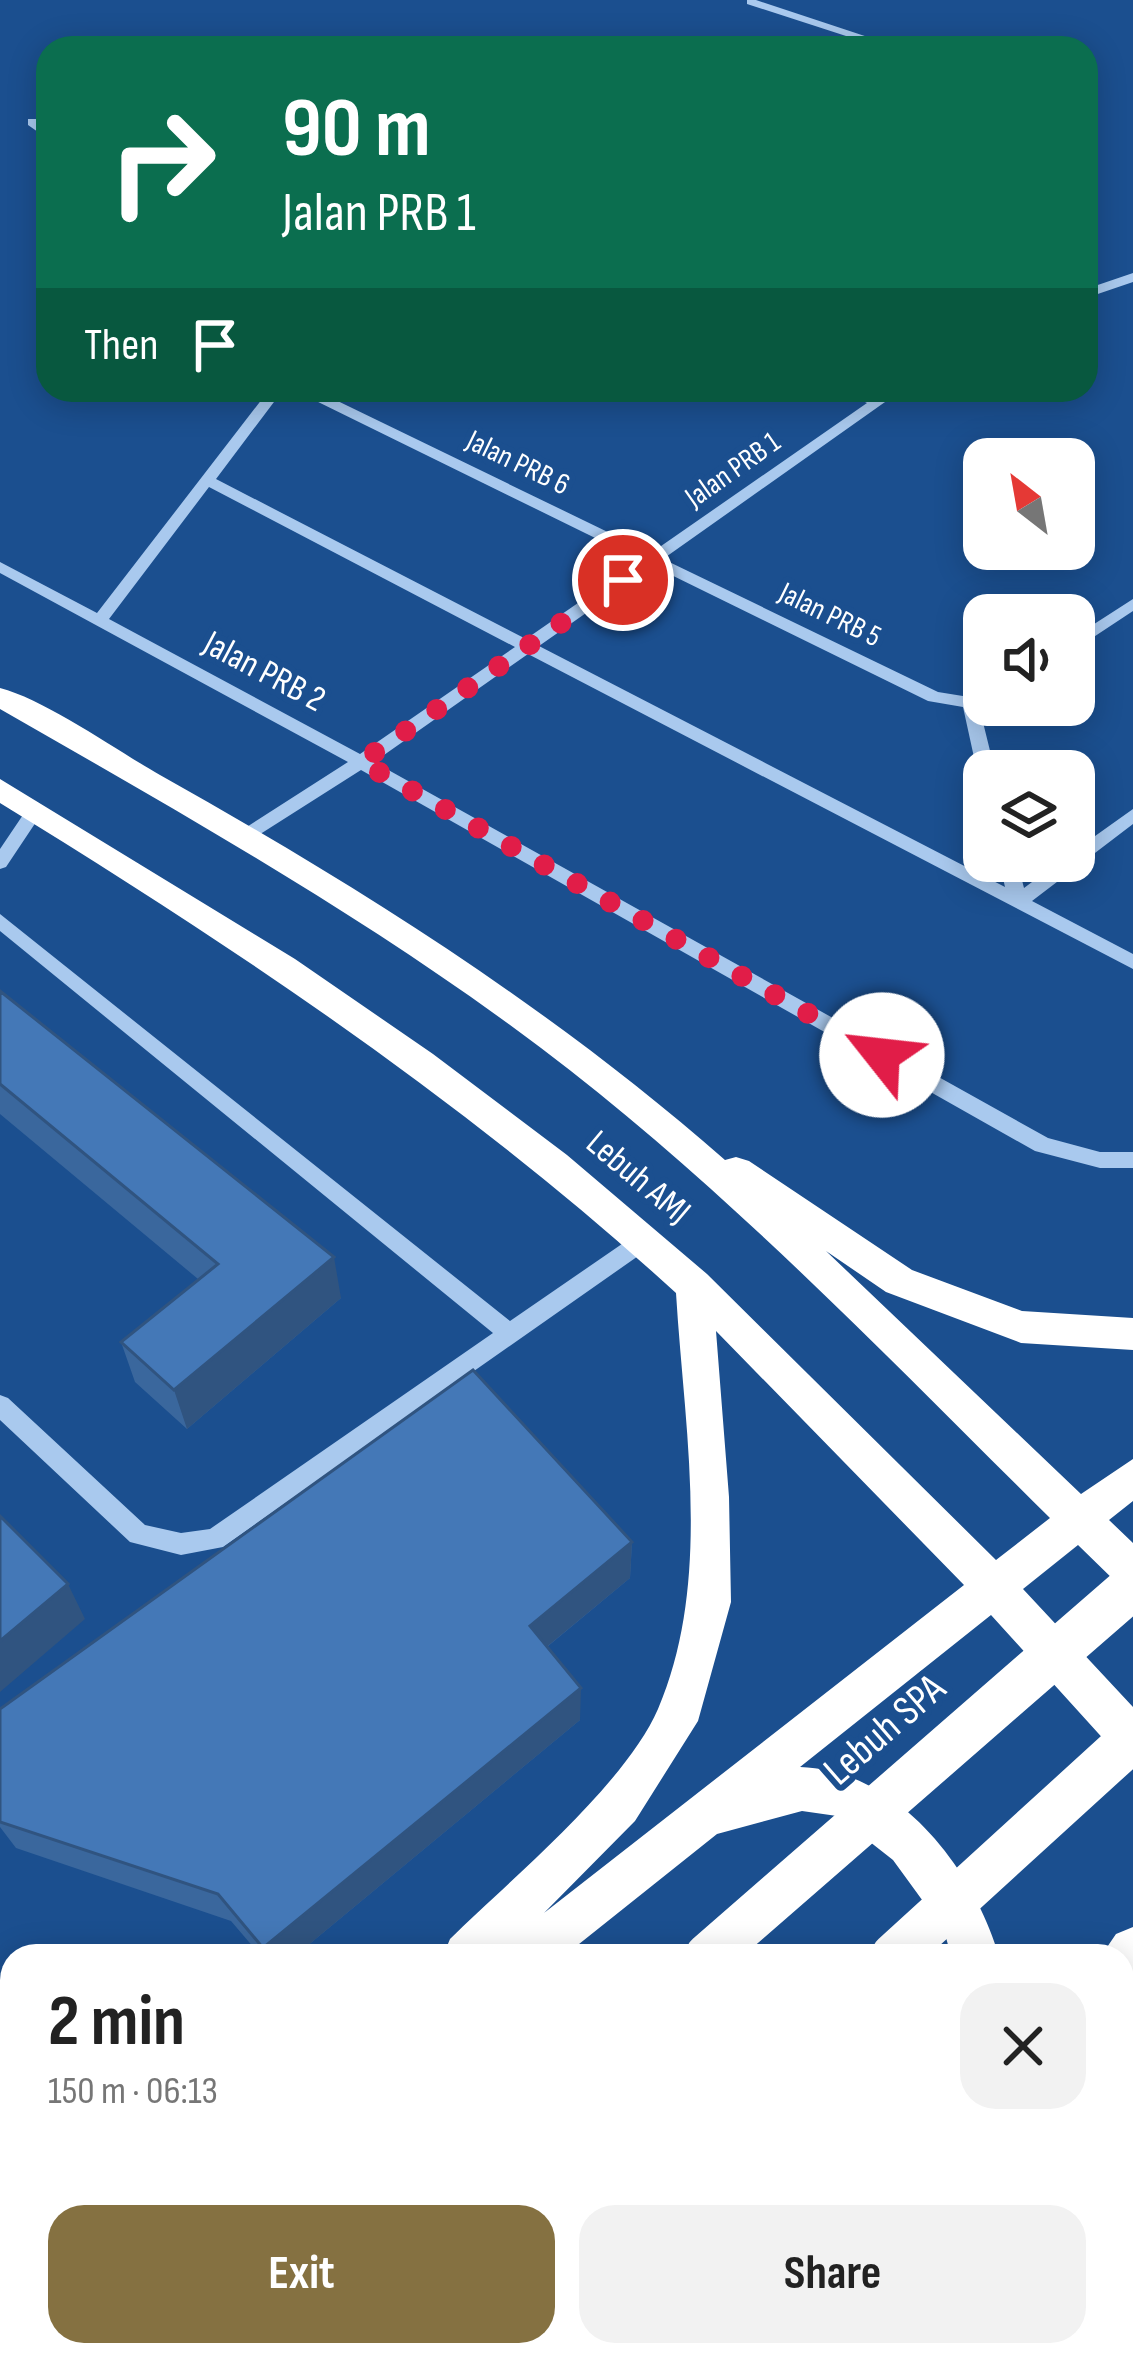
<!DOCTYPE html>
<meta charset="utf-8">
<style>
:root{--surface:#fff;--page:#f2f2f2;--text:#222;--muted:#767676;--accent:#857141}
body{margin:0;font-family:"Sofia Sans Condensed",sans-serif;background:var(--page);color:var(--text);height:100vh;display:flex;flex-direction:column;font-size:45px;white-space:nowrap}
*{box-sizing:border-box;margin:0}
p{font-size:39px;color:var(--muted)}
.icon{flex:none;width:66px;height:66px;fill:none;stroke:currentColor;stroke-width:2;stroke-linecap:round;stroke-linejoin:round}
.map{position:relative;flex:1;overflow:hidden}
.drawer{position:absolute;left:0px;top:1944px;width:1134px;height:423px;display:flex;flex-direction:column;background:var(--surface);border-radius:36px 36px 0 0;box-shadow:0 6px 30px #0003}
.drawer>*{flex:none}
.top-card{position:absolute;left:36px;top:36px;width:1062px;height:366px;border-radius:36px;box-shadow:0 6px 30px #0003;background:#0b6e4f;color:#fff;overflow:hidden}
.needle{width:78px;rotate:329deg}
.fabs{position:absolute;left:963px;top:438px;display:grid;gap:24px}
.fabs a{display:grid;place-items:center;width:132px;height:132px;border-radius:24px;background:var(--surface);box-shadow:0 6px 30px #0003;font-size:60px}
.pin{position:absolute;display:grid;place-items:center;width:102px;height:102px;color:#fff;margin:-51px;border:6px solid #fff;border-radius:50%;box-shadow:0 3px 12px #0007}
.me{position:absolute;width:132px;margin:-66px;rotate:299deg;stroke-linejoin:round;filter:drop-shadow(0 0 9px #0008)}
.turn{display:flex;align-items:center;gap:42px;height:252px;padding:0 48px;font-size:54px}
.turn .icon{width:156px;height:156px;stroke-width:2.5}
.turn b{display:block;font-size:84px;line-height:102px}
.then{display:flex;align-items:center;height:114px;padding:0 48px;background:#0003;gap:24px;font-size:45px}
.round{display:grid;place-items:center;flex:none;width:126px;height:126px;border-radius:36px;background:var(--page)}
.head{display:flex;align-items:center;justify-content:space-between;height:204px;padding:0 48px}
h1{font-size:72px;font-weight:700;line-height:90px}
.action{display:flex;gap:24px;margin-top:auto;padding:24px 48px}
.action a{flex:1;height:138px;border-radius:36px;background:var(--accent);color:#fff;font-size:48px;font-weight:700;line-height:138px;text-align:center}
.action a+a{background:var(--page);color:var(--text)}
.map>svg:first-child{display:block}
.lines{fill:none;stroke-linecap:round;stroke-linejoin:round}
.minor{fill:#a9c9ee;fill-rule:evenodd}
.highway{fill:#fff;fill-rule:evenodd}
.highway-bridge{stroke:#fff;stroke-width:46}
.wall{fill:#3a679d}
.shaded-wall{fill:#305480}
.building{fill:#4478b7;stroke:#305480;stroke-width:3}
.route{stroke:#e11d48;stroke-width:21;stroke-dasharray:0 37.8}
.labels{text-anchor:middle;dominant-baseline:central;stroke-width:12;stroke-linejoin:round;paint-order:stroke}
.far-street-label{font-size:30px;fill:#fff;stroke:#1b4f8f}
.street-label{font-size:36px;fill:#fff;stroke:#1b4f8f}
.near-street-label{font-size:42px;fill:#fff;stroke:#1b4f8f}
</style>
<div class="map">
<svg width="1133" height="2366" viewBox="0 0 1133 2366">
<rect width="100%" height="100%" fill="#1b4f8f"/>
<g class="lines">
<!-- minor -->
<path class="minor" d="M747 0H756L901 48H883L747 4Z
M28 119H36L48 129V139L28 125Z
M1133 273V282L1086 298V289Z
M121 390H258L251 394C212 397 156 409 121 390Z
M269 390H283L216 479 526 639 640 560 308 397 285 390 317 391 651 553 867 403 841 390H861L877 396 886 390H902L663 559 938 692 969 697 984 693V704L979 706 995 771H984V776L977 771 963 707 928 701 653 566 539 646 1005 887 999 861H1017L1024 888 1060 861H1074V851L1133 809V824L1032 901 1133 954V969L528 654 374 762 1048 1138 1100 1152H1133V1168H1100L1035 1151 361 770 251 840H239L236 836 239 832 348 762 0 573V562L97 613ZM209 487 515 647 360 754 109 619Z
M1133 599V611L1074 650V637Z
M35 804 44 810 6 867 0 869V849L29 806Z
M0 914 510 1321 635 1235H651L654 1241 651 1247 223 1547 181 1555 130 1542 0 1420V1395L8 1398 145 1525 181 1533 210 1529 493 1333 0 931Z"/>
<!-- highway -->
<path class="highway" d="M0 688C46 700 116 750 160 775 360 887 553 1009 725 1160L736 1157 749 1161 912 1270 1022 1311 1133 1318V1350L1021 1343 886 1292 826 1251 1081 1494 1133 1459V1501L1109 1520 1133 1543V1589L1118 1584 1078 1545 1023 1589 1133 1707V1761L1117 1754 991 1615 800 1767C898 1770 973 1868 999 1956H951L944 1930 893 1860 837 1816 802 1811 717 1834 564 1956H443L450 1939C511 1879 625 1785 658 1709 713 1580 684 1428 676 1293 469 1104 238 949 0 803V779L295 959 433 1054 567 1155 707 1274 996 1560 1050 1518C886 1356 725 1187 541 1048 371 920 185 815 0 709ZM716 1331 964 1585 544 1913 635 1821 698 1721 731 1602 729 1497Z
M1133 1927V1981L1122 1986V1956H1101L1116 1934Z
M1122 2133 1133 2134V2184L1122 2183Z
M12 2331V2355H44L39 2366H0V2336Z
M215 2355H276L271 2366H210Z
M423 2355H484L479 2366H418Z
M683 2355H744L739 2366H678Z"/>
<!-- highway-bridge -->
<path class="highway-bridge" d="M708 1956 1133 1586
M894 1956 1133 1738"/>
</g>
<!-- wall -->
<path class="wall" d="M0 991 341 1298 187 1429 135 1382 121 1342 198 1279 0 1114Z
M632 1542 630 1578 547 1647 580 1720 295 1956H261L231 1921 16 1848 0 1827V1709Z"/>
<!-- shaded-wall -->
<path class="shaded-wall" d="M334 1257 341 1298 187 1429 174 1390Z
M632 1542 630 1578 532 1659 530 1626Z
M68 1584 85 1619 0 1692V1641Z
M581 1688 580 1720 295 1956H267L263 1948Z"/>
<!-- building -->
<path class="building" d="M0 991 334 1257 174 1390 121 1342 218 1264 0 1084Z
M473 1370 632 1542 530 1626 581 1688 263 1948 218 1894 0 1822V1709Z
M0 1516 68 1584 0 1641Z"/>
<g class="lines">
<!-- route -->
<path class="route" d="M623 580 361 762 882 1055"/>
</g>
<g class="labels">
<!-- far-street labels -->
<g class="far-street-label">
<text transform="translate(518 463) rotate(26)">Jalan PRB 6</text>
<text transform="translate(733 470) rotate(-35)">Jalan PRB 1</text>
<text transform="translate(830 615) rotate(26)">Jalan PRB 5</text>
</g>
<!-- street labels -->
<g class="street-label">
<text transform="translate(264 672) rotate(28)">Jalan PRB 2</text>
<text transform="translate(638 1178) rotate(40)">Lebuh AMJ</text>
</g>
<!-- near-street labels -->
<g class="near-street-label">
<text transform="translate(885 1730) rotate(-41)">Lebuh SPA</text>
</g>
</g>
</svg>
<div class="fabs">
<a><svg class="needle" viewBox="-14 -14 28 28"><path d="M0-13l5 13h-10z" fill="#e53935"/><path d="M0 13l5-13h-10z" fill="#767676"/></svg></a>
<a><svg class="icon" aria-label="sound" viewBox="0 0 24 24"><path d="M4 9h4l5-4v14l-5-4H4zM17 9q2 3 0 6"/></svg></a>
<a><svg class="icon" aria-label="layers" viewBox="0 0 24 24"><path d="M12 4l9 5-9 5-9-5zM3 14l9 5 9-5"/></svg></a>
</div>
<div class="pin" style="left:623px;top:580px;background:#d93025"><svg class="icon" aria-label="arrive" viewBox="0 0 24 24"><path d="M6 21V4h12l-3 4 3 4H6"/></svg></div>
<svg class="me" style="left:882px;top:1055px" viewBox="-20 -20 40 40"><circle r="19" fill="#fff"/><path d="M0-13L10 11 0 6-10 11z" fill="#e11d48"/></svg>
<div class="top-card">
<div class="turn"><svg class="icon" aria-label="right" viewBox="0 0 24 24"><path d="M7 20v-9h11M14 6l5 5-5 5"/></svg><div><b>90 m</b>Jalan PRB 1</div></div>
<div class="then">Then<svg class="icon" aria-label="arrive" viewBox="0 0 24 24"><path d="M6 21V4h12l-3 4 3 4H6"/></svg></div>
</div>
<section class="drawer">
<div class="head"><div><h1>2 min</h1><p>150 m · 06:13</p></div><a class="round"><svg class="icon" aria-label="close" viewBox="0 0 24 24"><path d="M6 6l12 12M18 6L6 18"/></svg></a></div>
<div class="action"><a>Exit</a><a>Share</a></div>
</section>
</div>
